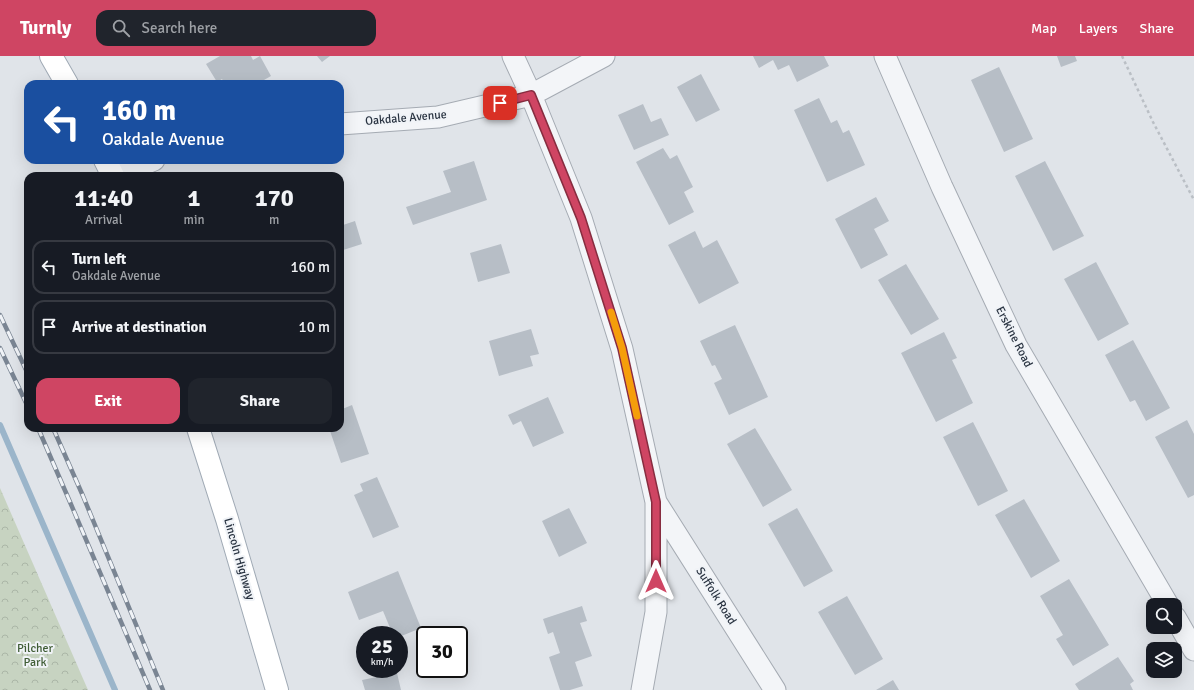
<!DOCTYPE html>
<style>
:root{--surface:#171b24;--page:#20242c;--text:#f1f3f6;--muted:#9ea1a6;--line:#363941;--accent:#cf4563}
body{margin:0;font-family:Signika,sans-serif;background:var(--page);color:var(--text);height:100vh;display:flex;flex-direction:column;font-size:15px;white-space:nowrap}
*{box-sizing:border-box;margin:0}
p{font-size:13px;color:var(--muted)}
.icon{flex:none;width:22px;height:22px;fill:none;stroke:currentColor;stroke-width:2;stroke-linecap:round;stroke-linejoin:round}
.map{position:relative;flex:1;overflow:hidden}
.sheet{position:absolute;left:24px;top:116px;width:320px;height:260px;display:flex;flex-direction:column;background:var(--surface);border-radius:12px;box-shadow:0 4px 16px #0002}
.sheet>*{flex:none}
.guide{position:absolute;left:24px;top:24px;width:320px;height:84px;border-radius:12px;box-shadow:0 4px 16px #0002;background:#1a4fa0;color:#fff;overflow:hidden}
.buttons{position:absolute;left:1146px;top:542px;display:grid;gap:8px}
.buttons a{display:grid;place-items:center;width:36px;height:36px;border-radius:8px;background:var(--surface);box-shadow:0 4px 16px #0002;font-size:20px}
.speed{position:absolute;left:356px;top:570px;display:flex;gap:8px;font-size:20px;font-weight:700;text-align:center}
.speed>*{display:grid;place-content:center;width:52px;height:52px;border-radius:50%;background:var(--surface);box-shadow:0 4px 16px #0002;line-height:1}
.speed small{font-size:10px;font-weight:400}
.speed .limit{border:2px solid #111;border-radius:6px;background:#fff;color:#111}
.pin{position:absolute;display:grid;place-items:center;width:34px;height:34px;color:#fff;margin:-17px;border-radius:8px;box-shadow:0 2px 6px #0006}
.me{position:absolute;width:44px;margin:-22px;rotate:0deg;stroke-linejoin:round;filter:drop-shadow(0 0 3px #0008)}
.turn{display:flex;align-items:center;gap:14px;height:84px;padding:0 12px;font-size:18px}
.turn .icon{width:52px;height:52px;stroke-width:2.5}
.turn b{display:block;font-size:28px;line-height:34px}
.eta{display:flex;justify-content:space-evenly;align-items:center;height:68px;text-align:center}
.eta b{font-size:24px;font-weight:700;line-height:28px}
.action{display:flex;gap:8px;margin-top:auto;padding:8px 12px}
.action a{flex:1;height:46px;border-radius:12px;background:var(--accent);color:#fff;font-size:16px;font-weight:700;line-height:46px;text-align:center}
.action a+a{background:var(--page);color:var(--text)}
ul{padding:0;list-style:none}
li{display:flex;align-items:center;gap:12px;height:54px;margin:0 8px 6px;padding:0 4px;border:2px solid var(--line);border-radius:12px}
li div{flex:1}
li b{display:block;font-size:15px}
li em{font-style:normal}
header{display:flex;align-items:center;gap:24px;box-sizing:border-box;height:56px;padding:0 20px;background:var(--accent);color:#fff}
header strong{font-size:19px}
nav{display:flex;gap:22px;margin-inline-start:auto;font-size:14px}
.search{width:280px;height:36px;background:var(--page);display:flex;align-items:center;gap:10px;box-sizing:border-box;padding:0 14px;border-radius:12px;color:var(--muted);font-size:15px}
.map>svg:first-child{display:block}
.park{fill:url(#park-crowns)}
.lines{fill:none;stroke-linecap:round;stroke-linejoin:round}
.stream{stroke:#9bb5ca;stroke-width:6}
.building{fill:#b7bec6}
.minor-casing{stroke:#a5abb3;stroke-width:23}
.primary-casing{stroke:#a0aab5;stroke-width:24}
.path{stroke:#babfc5;stroke-width:2.5;stroke-dasharray:3 3;stroke-linecap:butt}
.minor{stroke:#f3f5f8;stroke-width:21}
.primary{stroke:#fff;stroke-width:22}
.rail-casing{stroke:#7a8593;stroke-width:4.5}
.rail{stroke:#f0f3f7;stroke-width:3;stroke-dasharray:9;stroke-linecap:butt}
.route-casing{stroke:#872d40;stroke-width:10}
.route{stroke:#cf4563;stroke-width:7}
.slow{stroke:#f59e0b;stroke-width:7}
.labels{text-anchor:middle;dominant-baseline:central;stroke-width:4;stroke-linejoin:round;paint-order:stroke}
.street-label{font-size:12px;fill:#293341;stroke:#f0f3f7}
.park-label{font-size:12px;fill:#405d36;stroke:#f0f3f7}
</style>
<header>
<strong>Turnly</strong>
<div class="search"><svg class="icon" aria-label="search" viewBox="0 0 24 24"><circle cx="10" cy="10" r="6"/><path d="M15 15l6 6"/></svg>Search here</div>
<nav><a>Map</a><a>Layers</a><a>Share</a></nav>
</header>
<div class="map">
<svg width="1194" height="634" viewBox="0 0 1194 634">
<defs>
<pattern id="park-crowns" width="20" height="18" patternUnits="userSpaceOnUse"><rect width="20" height="18" fill="#c7d3c1"/><path d="M2 6a3 3 0 1 1 6 0M12 15a3 3 0 1 1 6 0" fill="none" stroke="#abb6a7"/></pattern>
</defs>
<rect width="100%" height="100%" fill="#e0e4e9"/>
<!-- park -->
<path class="park" d="M0 432 88 634H0Z"/>
<g class="lines">
<!-- stream -->
<path class="stream" d="M0 369 115 634"/>
</g>
<!-- building -->
<path class="building" d="M220 0H251L253 4 260 0 271 20 257 28H225L222 23 217 26 206 8Z
M317 0H330L322 6Z
M753 0H824L829 10 797 26 789 9 778 14 773 4 759 12Z
M1057 0H1075L1077 5 1061 11Z
M999 11 1033 83 1004 96 971 24Z
M701 18 720 54 696 66 677 31Z
M819 42 831 67 837 64 843 77 849 74 865 109 827 126 794 54Z
M643 48 651 66 661 62 669 79 634 94 618 59Z
M663 92 670 103 677 99 693 131 684 136 694 156 669 169 636 106Z
M474 105 487 144 413 169 406 151 451 136 443 115Z
M1045 105 1084 180 1053 195 1015 120Z
M876 141 889 165 874 173 888 199 861 213 835 163Z
M355 165 362 188 340 195V170Z
M695 175 703 192 717 184 739 227 699 248 668 189Z
M501 188 510 217 478 226 470 197Z
M1096 206 1129 268 1098 285 1064 223Z
M906 208 939 263 911 279 878 224Z
M735 269 768 341 729 359 714 327 722 323 715 309 712 310 700 285Z
M531 273 539 298 530 300 533 310 499 320 489 285Z
M944 276 957 302 952 304 973 347 936 366 901 297Z
M1133 284 1170 352 1146 365 1135 344 1130 346 1105 299Z
M548 341 564 377 533 391 521 365 513 369 508 359Z
M352 349 369 398 341 407 329 372H340V354Z
M1187 364 1194 378V439L1188 442 1155 381Z
M973 366 1008 435 978 450 943 381Z
M755 372 792 434 763 451 727 388Z
M377 421 399 471 373 482 354 439 363 435 360 428Z
M1024 443 1060 505 1031 522 995 459Z
M569 452 587 487 559 501 542 465Z
M797 452 833 515 804 531 768 468Z
M398 515 421 572 399 581V579H393L383 555 359 564 348 536Z
M1069 523 1109 589 1073 610 1056 583 1063 579 1040 540Z
M847 540 883 603 855 619 818 556Z
M582 550 587 565 580 567 592 600 575 606 583 630 570 634H560L549 601 560 597 553 576 548 578 543 563Z
M1118 601 1134 625 1130 628 1133 634H1079L1075 628Z
M397 617 401 634H365L362 624Z
M893 624 899 634H876Z"/>
<g class="lines">
<!-- minor casing -->
<g class="minor-casing">
<path id="minor" d="M513 0 531 39 581 162 622 293 656 446V556L642 634
M885 0 942 131 1016 289 1168 549
M340 68 438 61 531 39 604 0
M116 120 154 104
M656 446 775 634
M1175 561 1194 594"/>
</g>
<!-- primary casing -->
<g class="primary-casing">
<path id="primary" d="M51 0 67 28
M105 104 113 120
M198 372 227 463 277 634"/>
</g>
<!-- path -->
<path class="path" d="M1122 0 1153 66 1194 144"/>
<!-- minor -->
<use href="#minor" class="minor"/>
<!-- primary -->
<use href="#primary" class="primary"/>
<!-- rail casing -->
<g class="rail-casing">
<path id="rail" d="M0 259 28 318
M0 292 28 351
M38 372 70 446 150 634
M53 372 83 440 163 634"/>
</g>
<!-- rail -->
<use href="#rail" class="rail"/>
</g>
<g class="lines">
<!-- route casing -->
<g class="route-casing">
<path id="route" d="M500 47 531 39 581 162 622 292 656 446V525"/>
</g>
<!-- route -->
<use href="#route" class="route"/>
<!-- slow -->
<path class="slow" d="M611 256 622 292 637 360"/>
</g>
<g class="labels">
<!-- street labels -->
<g class="street-label">
<text transform="translate(406 62) rotate(-5)">Oakdale Avenue</text>
<text transform="translate(1014 281) rotate(63)">Erskine Road</text>
<text transform="translate(239 503) rotate(74)">Lincoln Highway</text>
<text transform="translate(716 540) rotate(58)">Suffolk Road</text>
</g>
<!-- park labels -->
<g class="park-label">
<text x="35" y="592">Pilcher<tspan x="35" dy="14">Park</tspan></text>
</g>
</g>
</svg>
<div class="buttons">
<a><svg class="icon" aria-label="search" viewBox="0 0 24 24"><circle cx="10" cy="10" r="6"/><path d="M15 15l6 6"/></svg></a>
<a><svg class="icon" aria-label="layers" viewBox="0 0 24 24"><path d="M12 4l9 5-9 5-9-5zM3 14l9 5 9-5"/></svg></a>
</div>
<div class="speed"><div>25<small>km/h</small></div><div class="limit">30</div></div>
<div class="pin" style="left:500px;top:47px;background:#d93025"><svg class="icon" aria-label="arrive" viewBox="0 0 24 24"><path d="M6 21V4h12l-3 4 3 4H6"/></svg></div>
<svg class="me" style="left:656px;top:525px" viewBox="-20 -20 40 40"><path d="M0-17L14 15 0 8-14 15z" fill="#cf4563" stroke="#fff" stroke-width="4"/></svg>
<div class="guide">
<div class="turn"><svg class="icon" aria-label="left" viewBox="0 0 24 24"><path d="M17 20v-9H6M10 6l-5 5 5 5"/></svg><div><b>160 m</b>Oakdale Avenue</div></div>
</div>
<section class="sheet">
<div class="eta">
<div><b>11:40</b><p>Arrival</p></div>
<div><b>1</b><p>min</p></div>
<div><b>170</b><p>m</p></div>
</div>
<ul>
<li><svg class="icon" aria-label="left" viewBox="0 0 24 24"><path d="M17 20v-9H6M10 6l-5 5 5 5"/></svg><div><b>Turn left</b><p>Oakdale Avenue</p></div><em>160 m</em></li>
<li><svg class="icon" aria-label="arrive" viewBox="0 0 24 24"><path d="M6 21V4h12l-3 4 3 4H6"/></svg><div><b>Arrive at destination</b></div><em>10 m</em></li>
</ul>
<div class="action"><a>Exit</a><a>Share</a></div>
</section>
</div>
